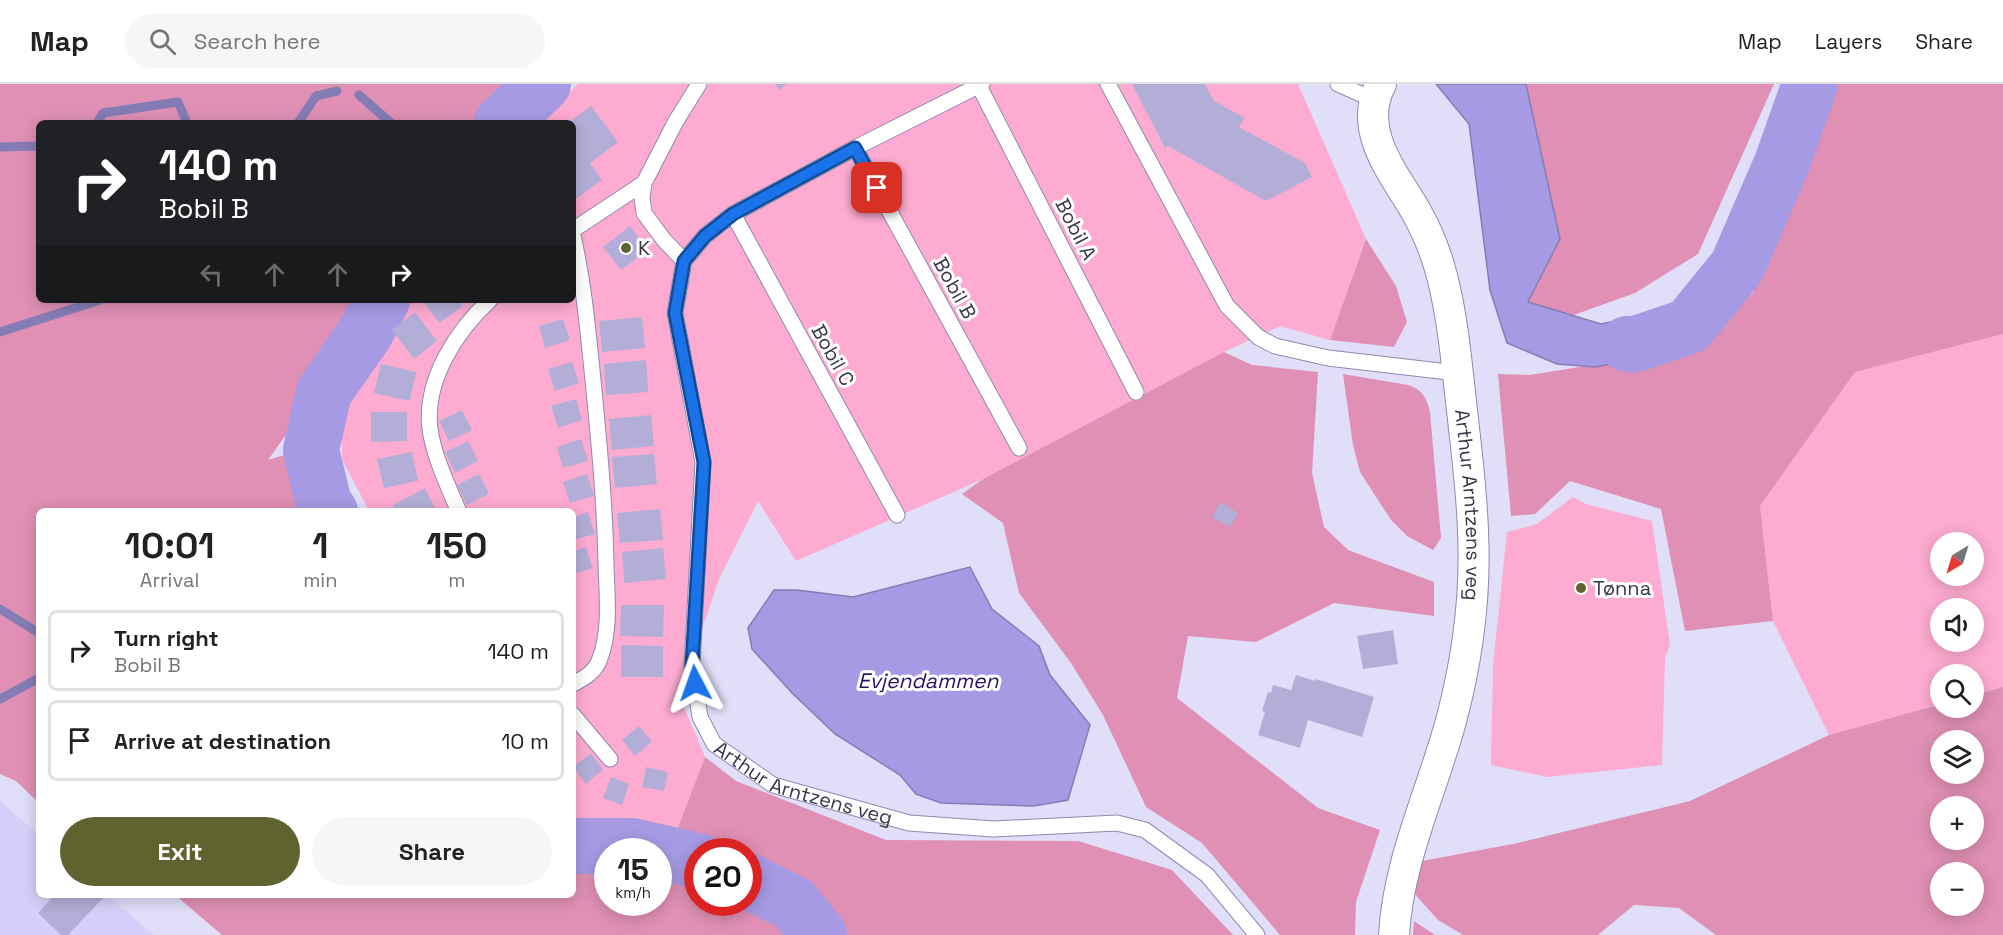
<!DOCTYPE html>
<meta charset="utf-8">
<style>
:root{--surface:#fff;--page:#f6f6f6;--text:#222;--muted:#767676;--line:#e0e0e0;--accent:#60622f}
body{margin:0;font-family:"Space Grotesk",sans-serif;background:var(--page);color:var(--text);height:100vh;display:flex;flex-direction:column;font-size:22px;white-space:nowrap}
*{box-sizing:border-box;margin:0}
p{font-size:20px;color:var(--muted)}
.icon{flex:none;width:33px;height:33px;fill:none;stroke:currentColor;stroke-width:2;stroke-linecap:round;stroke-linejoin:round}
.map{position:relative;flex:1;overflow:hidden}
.panel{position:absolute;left:36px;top:424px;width:540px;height:390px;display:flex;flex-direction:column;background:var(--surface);border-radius:9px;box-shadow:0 3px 15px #0003}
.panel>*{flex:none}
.guide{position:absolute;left:36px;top:36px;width:540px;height:183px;border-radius:9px;box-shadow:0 3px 15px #0003;background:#202124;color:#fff;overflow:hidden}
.needle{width:39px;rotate:218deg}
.controls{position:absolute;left:1930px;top:448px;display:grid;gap:12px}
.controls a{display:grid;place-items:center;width:54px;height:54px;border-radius:50%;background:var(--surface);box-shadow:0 3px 15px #0003;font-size:30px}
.speed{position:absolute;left:594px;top:754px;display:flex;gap:12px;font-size:30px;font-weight:700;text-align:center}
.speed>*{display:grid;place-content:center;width:78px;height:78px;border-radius:50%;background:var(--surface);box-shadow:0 3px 15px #0003;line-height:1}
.speed small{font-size:15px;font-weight:400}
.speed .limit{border:9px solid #d22;background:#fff;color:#111}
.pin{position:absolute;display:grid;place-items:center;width:51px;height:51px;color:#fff;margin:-26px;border-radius:12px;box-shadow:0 3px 9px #0006}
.me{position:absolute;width:66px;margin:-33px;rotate:356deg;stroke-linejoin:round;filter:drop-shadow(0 0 4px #0008)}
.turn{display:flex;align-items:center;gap:21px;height:126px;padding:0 24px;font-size:27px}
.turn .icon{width:78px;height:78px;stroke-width:2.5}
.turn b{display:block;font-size:42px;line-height:51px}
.lanes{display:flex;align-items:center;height:57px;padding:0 24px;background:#0003;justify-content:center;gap:30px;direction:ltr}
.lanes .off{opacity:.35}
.eta{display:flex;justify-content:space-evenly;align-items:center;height:102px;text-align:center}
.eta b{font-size:36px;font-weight:700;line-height:42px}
.primary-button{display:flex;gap:12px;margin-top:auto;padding:12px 24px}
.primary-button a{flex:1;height:69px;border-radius:36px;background:var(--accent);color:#fff;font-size:24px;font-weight:700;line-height:69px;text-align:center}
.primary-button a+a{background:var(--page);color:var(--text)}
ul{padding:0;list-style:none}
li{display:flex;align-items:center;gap:18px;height:81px;margin:0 12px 9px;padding:0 12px;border:3px solid var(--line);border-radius:9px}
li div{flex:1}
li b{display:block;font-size:22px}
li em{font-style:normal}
header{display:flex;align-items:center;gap:36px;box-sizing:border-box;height:84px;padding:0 30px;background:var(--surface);border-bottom:2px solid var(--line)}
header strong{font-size:28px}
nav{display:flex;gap:33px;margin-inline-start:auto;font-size:21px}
.search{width:420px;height:54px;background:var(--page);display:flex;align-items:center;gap:15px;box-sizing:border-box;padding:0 21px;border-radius:33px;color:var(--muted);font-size:22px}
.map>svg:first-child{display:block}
.built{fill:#d5d0f9}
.green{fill:#fdabd0;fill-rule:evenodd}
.forest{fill:#df90b4;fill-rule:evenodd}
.water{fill:#a69ae4;stroke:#857cb5;stroke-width:1.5}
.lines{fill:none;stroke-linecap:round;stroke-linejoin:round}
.stream{stroke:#857cb5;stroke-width:9}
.river{stroke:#a69ae4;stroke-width:56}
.building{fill:#b3aed8}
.service-casing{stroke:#8e89b1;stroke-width:17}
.minor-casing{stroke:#8e89b1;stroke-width:32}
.service{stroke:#fff;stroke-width:15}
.minor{stroke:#fff;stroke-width:30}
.route-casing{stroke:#114b97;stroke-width:15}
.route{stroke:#1a73e8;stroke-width:10}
.poi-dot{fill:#60622f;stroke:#fff;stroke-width:2}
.labels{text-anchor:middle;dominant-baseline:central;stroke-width:6;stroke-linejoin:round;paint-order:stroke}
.street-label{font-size:20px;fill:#383647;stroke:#fff}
.poi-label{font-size:20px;fill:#383647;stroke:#fff;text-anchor:start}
.water-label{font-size:21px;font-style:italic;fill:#2e1166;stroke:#fff}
</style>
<header>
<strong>Map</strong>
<div class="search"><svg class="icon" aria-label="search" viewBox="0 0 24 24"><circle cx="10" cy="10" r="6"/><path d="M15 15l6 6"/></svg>Search here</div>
<nav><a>Map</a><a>Layers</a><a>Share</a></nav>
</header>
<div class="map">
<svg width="2003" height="851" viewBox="0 0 2003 851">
<rect width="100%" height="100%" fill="#e0def8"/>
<!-- built -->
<path class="built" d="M0 717 39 751V812H108L154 851H0Z"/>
<!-- green -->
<path class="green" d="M578 0H1298L1366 155 1330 256 1280 242 1224 268 983 395 796 477 758 417 720 493 679 611 705 673 671 762 573 743V428L369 427 342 375V339L349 298 368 264 393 231 400 216H573V39H535Z
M2003 250V603L1974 611V591H1941V620L1829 651 1773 537 1760 422 1855 288ZM1941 459H1974V492H1941ZM1941 525H1974V558H1941Z
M1573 413 1586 420 1652 437 1670 561 1665 574 1662 681 1547 693 1491 681 1493 582 1507 448 1537 440Z"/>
<!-- forest -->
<path class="forest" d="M0 0H516L477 39H39V216H362L342 242 305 304 290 345 268 376 307 364 321 421 326 427 39 428V719L16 697 0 690Z
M1526 0H1774L1698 170 1635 209 1571 232 1528 218 1560 155Z
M1834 0H2003V250L1855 288 1760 422 1773 537 1685 547 1661 425 1570 397 1535 430 1511 432 1498 290 1530 291 1635 274 1696 258 1753 209 1802 88Z
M1366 155 1396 202 1407 238 1394 263 1330 256Z
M1224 268 1252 281 1318 288 1312 389 1324 443 1348 466 1434 498V532L1334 519 1256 558 1188 552 1177 614 1318 724 1380 746 1356 818 1355 851H1280L1202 759 1146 723 1103 631 1071 579 1019 509 1003 439 962 410 983 395Z
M1343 290 1408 301C1423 306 1426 313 1430 328L1441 454 1433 466 1407 452 1391 436 1360 388 1353 361Z
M2003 603V851H1716L1679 824 1634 821 1598 851H1463L1438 836 1405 799 1406 780 1518 759 1690 717 1829 651 1941 620V624H1974V611ZM1941 657H1974V690H1941ZM1941 723H1974V756H1941ZM1941 789H1974V822H1941Z
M705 673 736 697 886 756 1078 757 1172 786 1233 851H824L799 816 749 795 748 768H698L697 773 671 762Z
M573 766 633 768H608V819H658L659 774 697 784 698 819H748L749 804 789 822 811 851H222L181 816 178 812H573Z
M1414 837 1435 851H1413Z"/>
<!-- water -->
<path class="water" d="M1436 0H1526L1560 155 1528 218 1601 240 1677 224 1737 183 1689 242 1636 274 1596 283 1557 280 1507 259 1490 206 1469 40Z
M970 483 992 525 1039 562 1050 591 1090 641 1068 716 1034 722 941 719 916 710 900 691 835 650 793 610 752 565 748 544 774 506H797L853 513Z"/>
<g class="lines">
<!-- stream -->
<path class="stream" d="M359 11 391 39
M97 39 103 29 178 18 187 39
M298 39 316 12 337 7
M0 63 39 62
M0 248 100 216
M0 525 39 549
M0 615 39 594"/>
<!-- river -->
<path class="river" d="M502 39 543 0
M1627 260H1636L1689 242 1737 183 1782 79 1810 0
M330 428 324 420 311 366 324 308 366 248 382 216
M573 762H632L698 777
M748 797 794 820 819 851"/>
</g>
<!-- building -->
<path class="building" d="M775 0H787L779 6Z
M1132 0H1205L1214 17 1245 34 1239 43 1305 79 1312 93 1266 117 1168 62 1165 64Z
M591 22 618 58 590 79 602 96 573 117V39H568Z
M630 142 648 166 621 186 603 163Z
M422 216H458L463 222 439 239Z
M415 228 437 257 414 275 392 246Z
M642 233 645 264 602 268 599 237Z
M563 235 570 256 545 264 539 242Z
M646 276 648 308 606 311 604 280Z
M572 278 579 299 555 307 548 285Z
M381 280 416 288 410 317 374 309Z
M576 315 582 336 558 344 551 322Z
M462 326 472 346 449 357 439 337Z
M371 328H407V357L371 358Z
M651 331 654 362 612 366 609 335Z
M581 355 588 377 563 384 557 363Z
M468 357 478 377 455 389 445 368Z
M412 368 418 397 384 404 377 375Z
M654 370 657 400 615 404 612 373Z
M479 390 489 410 467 421 457 401Z
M587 390 594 412 570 419 563 398Z
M425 404 437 428H396L393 421Z
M1220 418 1238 429 1230 443 1212 433Z
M660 425 663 456 620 459 617 429Z
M588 428 595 450 573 456V433Z
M586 463 593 484 573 490V467Z
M663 464 666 495 624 499 622 468Z
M621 521H664L663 553 620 552Z
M1393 546 1398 580 1363 585 1357 552Z
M621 561 663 562V593H621Z
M1296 591 1315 597 1316 595 1374 613 1362 653 1308 636 1300 664 1258 651 1265 628 1262 627 1268 608 1271 609 1273 601 1291 606Z
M639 642 652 658 635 672 622 656Z
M591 669 603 686 586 700 573 683Z
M646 683 668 688 664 707 642 703Z
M611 693 629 700 622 721 603 714Z
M54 812H102L104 813 68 851H61L38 829Z"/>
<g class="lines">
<!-- service casing -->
<g class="service-casing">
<g id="service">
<path id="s1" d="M982 0 855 64 733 130 705 152 684 177 675 229 703 378 692 582 700 633 714 660 773 701 909 739 994 745 1117 739 1145 746 1207 791 1257 851"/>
<path d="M1108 0 1227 222 1258 253 1275 262 1328 274 1457 289"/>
<path d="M1338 0 1374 16"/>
<path d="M979 2 1136 308"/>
<path d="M855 64 1019 364"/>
<path d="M733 130 897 431"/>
<path d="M573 146 644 99"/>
<path d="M573 152C584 200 588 247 593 296 599 358 605 420 606 482 607 512 611 548 599 577 594 589 584 594 573 600"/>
<path d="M684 177 664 156 644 129 642 114 644 99 676 37 699 0"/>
<path d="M459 428C448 402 434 373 430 345 424 297 456 247 490 216"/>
<path d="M573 631 610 675"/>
</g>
</g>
<!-- minor casing -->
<g class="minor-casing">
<g id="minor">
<path id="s2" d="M1381 0C1357 45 1392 87 1414 124 1424 141 1432 159 1438 178 1453 226 1457 285 1463 335 1467 372 1472 410 1473 448 1476 510 1467 577 1451 637 1432 707 1398 777 1394 851"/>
</g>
</g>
<!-- service -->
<use href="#service" class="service"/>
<!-- minor -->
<use href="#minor" class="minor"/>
</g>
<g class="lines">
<!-- route casing -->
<g class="route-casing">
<path id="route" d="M695 599 692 582 704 378 675 229 684 177 705 152 733 130 855 64 877 104"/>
</g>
<!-- route -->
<use href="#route" class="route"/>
</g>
<!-- markers -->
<g class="poi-dot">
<circle cx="626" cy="164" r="6"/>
<circle cx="1581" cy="504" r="6"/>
</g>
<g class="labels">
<!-- street labels -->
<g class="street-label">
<text transform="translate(1076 145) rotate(63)">Bobil A</text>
<text transform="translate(955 204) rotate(61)">Bobil B</text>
<text transform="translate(833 271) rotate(61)">Bobil C</text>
<text stroke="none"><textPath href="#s2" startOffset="440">Arthur Arntzens veg</textPath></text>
<text stroke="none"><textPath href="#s1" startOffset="939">Arthur Arntzens veg</textPath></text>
</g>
<!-- poi labels -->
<g class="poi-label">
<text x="638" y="164">K</text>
<text x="1593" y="504">Tønna</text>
</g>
<!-- water labels -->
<g class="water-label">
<text x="928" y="596">Evjendammen</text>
</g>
</g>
</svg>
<div class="controls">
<a><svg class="needle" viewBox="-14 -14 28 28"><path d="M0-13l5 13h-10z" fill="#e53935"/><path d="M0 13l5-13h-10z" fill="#767676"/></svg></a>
<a><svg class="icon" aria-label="sound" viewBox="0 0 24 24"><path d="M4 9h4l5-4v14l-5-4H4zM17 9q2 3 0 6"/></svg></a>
<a><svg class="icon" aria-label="search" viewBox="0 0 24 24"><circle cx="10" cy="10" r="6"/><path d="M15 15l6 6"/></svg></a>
<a><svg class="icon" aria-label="layers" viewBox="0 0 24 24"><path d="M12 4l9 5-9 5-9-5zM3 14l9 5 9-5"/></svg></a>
<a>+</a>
<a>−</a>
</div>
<div class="speed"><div>15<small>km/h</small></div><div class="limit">20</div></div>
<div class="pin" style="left:877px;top:104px;background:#d93025"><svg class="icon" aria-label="arrive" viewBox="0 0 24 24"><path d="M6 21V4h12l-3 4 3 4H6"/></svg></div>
<svg class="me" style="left:695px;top:599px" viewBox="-20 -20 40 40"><path d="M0-17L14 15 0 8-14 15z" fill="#1a73e8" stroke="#fff" stroke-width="4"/></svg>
<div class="guide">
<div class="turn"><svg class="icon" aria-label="right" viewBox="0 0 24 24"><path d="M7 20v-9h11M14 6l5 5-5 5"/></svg><div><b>140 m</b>Bobil B</div></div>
<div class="lanes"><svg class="icon off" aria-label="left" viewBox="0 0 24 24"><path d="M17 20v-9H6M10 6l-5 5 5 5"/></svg><svg class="icon off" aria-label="ahead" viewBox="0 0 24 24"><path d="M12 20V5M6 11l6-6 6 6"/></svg><svg class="icon off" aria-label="ahead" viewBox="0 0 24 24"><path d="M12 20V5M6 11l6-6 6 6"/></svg><svg class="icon" aria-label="right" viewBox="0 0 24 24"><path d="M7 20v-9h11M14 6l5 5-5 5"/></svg></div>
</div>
<section class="panel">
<div class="eta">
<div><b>10:01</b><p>Arrival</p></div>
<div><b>1</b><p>min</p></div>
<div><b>150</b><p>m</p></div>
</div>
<ul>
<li><svg class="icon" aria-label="right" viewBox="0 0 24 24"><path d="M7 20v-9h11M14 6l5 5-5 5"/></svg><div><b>Turn right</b><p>Bobil B</p></div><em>140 m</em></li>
<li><svg class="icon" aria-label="arrive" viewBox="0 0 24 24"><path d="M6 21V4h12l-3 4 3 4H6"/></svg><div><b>Arrive at destination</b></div><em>10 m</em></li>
</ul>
<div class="primary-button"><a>Exit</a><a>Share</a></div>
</section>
</div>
